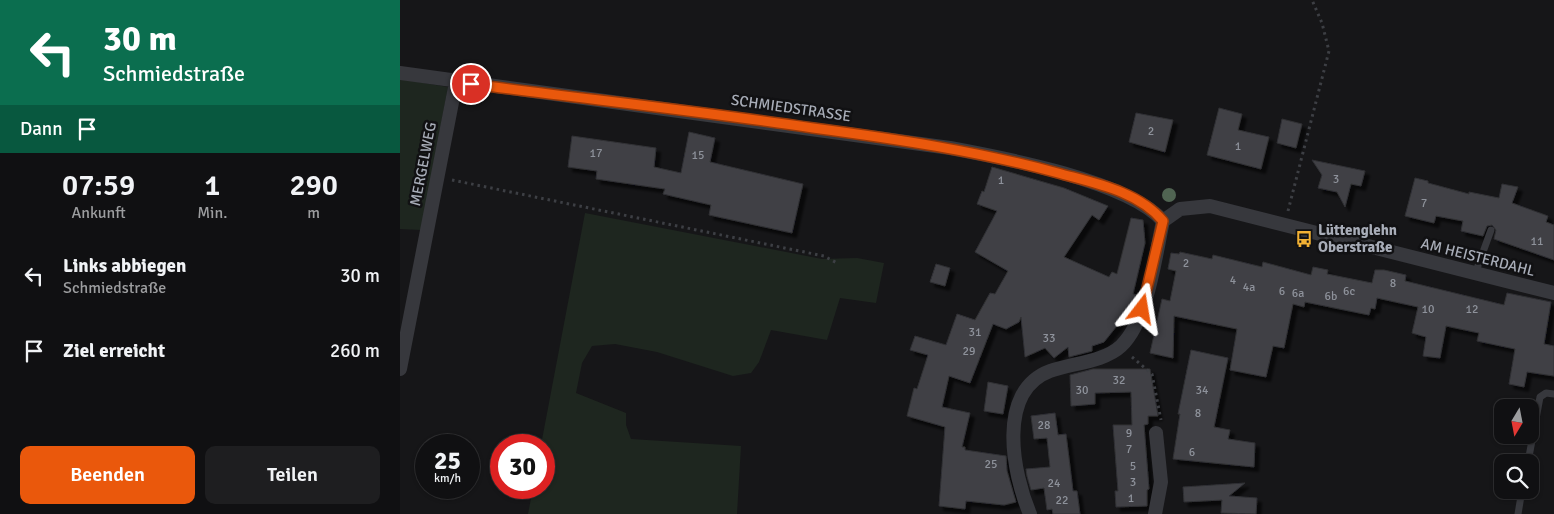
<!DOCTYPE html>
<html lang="de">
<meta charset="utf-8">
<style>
:root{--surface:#101012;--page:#1e1e20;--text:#f1f3f6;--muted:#9c9d9f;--line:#303032;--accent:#ea580c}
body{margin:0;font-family:Signika,sans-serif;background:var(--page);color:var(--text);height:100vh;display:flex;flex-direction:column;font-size:19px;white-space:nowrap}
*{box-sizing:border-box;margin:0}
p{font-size:16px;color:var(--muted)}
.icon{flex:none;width:28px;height:28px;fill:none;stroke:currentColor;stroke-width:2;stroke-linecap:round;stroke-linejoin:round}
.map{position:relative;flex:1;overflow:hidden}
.drawer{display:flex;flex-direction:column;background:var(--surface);width:400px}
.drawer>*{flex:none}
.hud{background:#0b6e4f;color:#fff;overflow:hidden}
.needle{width:32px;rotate:190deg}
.controls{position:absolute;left:1094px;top:399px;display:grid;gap:10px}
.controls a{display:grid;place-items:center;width:45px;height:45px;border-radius:10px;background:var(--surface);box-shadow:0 1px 4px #0004,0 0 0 1px var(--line);font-size:25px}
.speed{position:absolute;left:15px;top:434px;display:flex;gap:10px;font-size:25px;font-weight:700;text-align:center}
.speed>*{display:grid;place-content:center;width:65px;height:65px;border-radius:50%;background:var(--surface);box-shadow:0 1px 4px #0004,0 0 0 1px var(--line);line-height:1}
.speed small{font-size:12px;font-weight:400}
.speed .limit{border:8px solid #d22;background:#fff;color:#111}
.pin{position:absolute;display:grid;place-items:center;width:42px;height:42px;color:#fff;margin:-21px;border:2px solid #fff;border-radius:50%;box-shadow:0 1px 5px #0007}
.me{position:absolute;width:55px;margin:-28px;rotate:14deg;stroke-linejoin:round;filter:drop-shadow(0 0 4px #0008)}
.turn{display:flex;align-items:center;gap:18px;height:105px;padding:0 20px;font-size:22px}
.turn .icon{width:65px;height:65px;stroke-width:2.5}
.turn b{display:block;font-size:35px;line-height:42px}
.then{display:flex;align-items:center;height:48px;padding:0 20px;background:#0003;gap:10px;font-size:19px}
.eta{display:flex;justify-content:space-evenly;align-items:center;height:85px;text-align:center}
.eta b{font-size:30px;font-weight:600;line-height:35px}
.cta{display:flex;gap:10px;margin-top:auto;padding:10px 20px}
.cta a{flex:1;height:58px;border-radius:10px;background:var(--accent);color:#fff;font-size:20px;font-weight:600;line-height:58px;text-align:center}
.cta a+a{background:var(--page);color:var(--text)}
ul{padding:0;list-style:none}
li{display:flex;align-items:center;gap:15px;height:75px;padding:0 20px}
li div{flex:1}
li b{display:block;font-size:19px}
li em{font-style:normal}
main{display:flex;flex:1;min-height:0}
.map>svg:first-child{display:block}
.green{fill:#1e261f}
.building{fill:#404145;stroke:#303034;filter:url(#shadow)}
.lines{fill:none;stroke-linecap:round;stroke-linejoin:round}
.path{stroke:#3d3f44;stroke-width:3;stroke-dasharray:2.5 4;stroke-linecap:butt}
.service{stroke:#37383d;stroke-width:7}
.minor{stroke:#37383d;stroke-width:14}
.tree{fill:#506452}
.route-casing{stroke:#983908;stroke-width:12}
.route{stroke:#ea580c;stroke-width:9}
.labels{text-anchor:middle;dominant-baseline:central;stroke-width:5;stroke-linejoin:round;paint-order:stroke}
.number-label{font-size:12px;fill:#8e929b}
.street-label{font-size:15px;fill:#a8adb8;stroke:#111113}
.poi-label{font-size:15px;font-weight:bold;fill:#a8adb8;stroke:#111113;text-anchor:start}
</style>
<main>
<section class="drawer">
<div class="hud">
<div class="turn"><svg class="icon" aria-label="left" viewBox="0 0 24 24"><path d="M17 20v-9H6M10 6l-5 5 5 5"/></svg><div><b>30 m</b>Schmiedstraße</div></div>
<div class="then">Dann<svg class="icon" aria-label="arrive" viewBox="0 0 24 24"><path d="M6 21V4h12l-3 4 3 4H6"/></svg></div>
</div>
<div class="eta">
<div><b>07:59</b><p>Ankunft</p></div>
<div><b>1</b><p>Min.</p></div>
<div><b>290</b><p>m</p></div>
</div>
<ul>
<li><svg class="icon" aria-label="left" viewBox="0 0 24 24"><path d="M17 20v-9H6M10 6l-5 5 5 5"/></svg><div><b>Links abbiegen</b><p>Schmiedstraße</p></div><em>30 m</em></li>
<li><svg class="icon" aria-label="arrive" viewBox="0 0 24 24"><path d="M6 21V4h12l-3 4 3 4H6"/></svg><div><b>Ziel erreicht</b></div><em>260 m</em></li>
</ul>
<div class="cta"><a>Beenden</a><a>Teilen</a></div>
</section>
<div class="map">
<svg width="1154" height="514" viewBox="0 0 1154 514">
<defs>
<filter id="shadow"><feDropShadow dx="4.5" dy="4.5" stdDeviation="1" flood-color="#0009"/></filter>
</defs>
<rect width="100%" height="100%" fill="#161618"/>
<!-- green -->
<path class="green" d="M0 79 48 87 21 230 0 229Z
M185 213 422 259 457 258 484 263 476 303 440 298 427 340 371 330 359 362 351 373 333 376 257 352 215 344 192 346 182 363 176 393 226 413V425L231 439 341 446 337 514H128L133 488H144V445H141Z"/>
<!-- building -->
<path class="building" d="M819 108 842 114 838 130 869 137 861 169 807 155Z
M736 113 773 120 765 152 729 142Z
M882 119 902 124 896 148 877 143Z
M289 132 315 138 310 162 403 184 392 233 309 215 311 205 263 194 265 189 196 179 197 171 168 167 172 136 256 148 254 167 281 173Z
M912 160 965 171 961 186 951 184 945 207 937 192 918 188 922 175Z
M592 167 664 188 708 206 699 220 692 215 664 257 709 277 712 272 717 274 731 218 743 220 745 243 733 294 738 295 736 302 704 342 692 346V351L669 357 668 347 654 358 645 348 625 357 621 317 619 322 606 329 593 324 570 383 549 376 542 407 570 413 562 447H565V450L606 456 607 471 616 502 604 505 566 501 565 509 539 506 545 427 507 416 514 388 517 389 528 355 510 350 515 336 546 345 557 314 575 320 590 293 595 294 608 271 575 252 597 211 577 204 582 191 584 192Z
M1015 178 1028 181V183L1069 194V192L1099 198 1102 184 1118 187 1112 203 1148 216 1146 222 1154 225V260L1094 239 1096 230 1092 225 1087 226 1083 236 1061 231 1063 221 1036 216 1034 223 1005 216Z
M780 252 812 259 813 255 862 267 863 262 911 275 913 267 928 270 927 274 972 283 975 270H984L1006 275 1005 281 1104 305 1107 293 1151 302 1144 344 1154 346V376L1127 372 1124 387 1109 384 1115 349 1077 341 1079 333 1046 326 1040 358 1023 356 1026 337 1012 333 1018 307 977 298 975 309 971 308 969 315 905 302 904 307 893 304 884 348 873 346 866 377 830 370 837 329 774 316 773 358 750 353 762 299 770 301 776 271 768 269 771 253 779 254Z
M536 264 550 268 545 286 530 282Z
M791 350 828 358 814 427 830 430 828 439 855 443 854 467 773 459 780 414H778Z
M693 369H750L758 416H748V424L744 425 749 489 747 490V506L716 507 715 491H718L713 425H732L731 392 695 393V404L671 406 670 375Z
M588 382 608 386 603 414 584 411Z
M655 413 658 435 666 434 673 491H677L680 514H653L652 509 647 510 644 488 631 490 627 476 626 469 650 467 647 438 634 439 631 416Z
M845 483 829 496 857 498 856 514 821 513 822 500 784 502 783 487Z"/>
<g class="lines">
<!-- path -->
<path class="path" d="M52 180 424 256 437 263
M888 211 929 51 922 23 912 0
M732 357 752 374 761 420"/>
<!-- service -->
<path class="service" d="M1075 274 1091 230
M1128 462 1140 397 1146 393 1154 394
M1118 514 1122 490"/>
<!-- minor -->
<path class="minor" d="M0 73 550 148C604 158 728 181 763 221
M763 221 780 209 810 206 1154 293
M0 369 56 82
M630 514C613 474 596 391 650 371 672 363 704 362 721 346 748 320 755 257 763 221
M755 514 761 482 756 433"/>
</g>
<!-- trees -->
<circle class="tree" cx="769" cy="195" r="7"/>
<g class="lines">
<!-- route casing -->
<g class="route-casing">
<path id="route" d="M71 84C185 99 299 111 413 128 496 139 577 151 658 173 694 183 738 191 763 221L742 309"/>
</g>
<!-- route -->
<use href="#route" class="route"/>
</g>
<!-- icons -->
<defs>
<g id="bus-bare" transform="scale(1.35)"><path d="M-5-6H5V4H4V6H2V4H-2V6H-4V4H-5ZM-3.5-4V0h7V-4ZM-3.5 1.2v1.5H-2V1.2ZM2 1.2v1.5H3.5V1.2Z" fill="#f2b134" stroke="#111113" stroke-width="2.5" paint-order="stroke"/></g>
</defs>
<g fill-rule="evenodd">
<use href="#bus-bare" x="904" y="239"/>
</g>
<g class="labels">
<!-- number labels -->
<g class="number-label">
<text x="751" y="131">2</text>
<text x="838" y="146">1</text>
<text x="196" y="153">17</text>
<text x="298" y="155">15</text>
<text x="936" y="179">3</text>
<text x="601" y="180">1</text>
<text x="1024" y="203">7</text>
<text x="1137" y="241">11</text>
<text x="786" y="263">2</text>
<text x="833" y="280">4</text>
<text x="993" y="283">8</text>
<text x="849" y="287">4a</text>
<text x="882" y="291">6</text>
<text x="949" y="291">6c</text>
<text x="898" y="293">6a</text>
<text x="931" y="296">6b</text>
<text x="1028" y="309">10</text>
<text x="1072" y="309">12</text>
<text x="575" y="332">31</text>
<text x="649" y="338">33</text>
<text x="569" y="351">29</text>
<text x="719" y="380">32</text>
<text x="682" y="390">30</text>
<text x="802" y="390">34</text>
<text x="798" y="413">8</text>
<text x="644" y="425">28</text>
<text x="729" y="433">9</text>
<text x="729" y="449">7</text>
<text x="792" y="452">6</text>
<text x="591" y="464">25</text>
<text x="733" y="466">5</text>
<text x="733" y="482">3</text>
<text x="654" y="483">24</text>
<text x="731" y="498">1</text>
<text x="662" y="500">22</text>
</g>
<!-- street labels -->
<g class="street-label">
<text transform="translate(391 108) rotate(8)">SCHMIEDSTRASSE</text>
<text transform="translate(23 164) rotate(-79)">MERGELWEG</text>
<text transform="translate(1078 257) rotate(14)">AM HEISTERDAHL</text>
</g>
<!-- poi labels -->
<g class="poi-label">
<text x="918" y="230">Lüttenglehn<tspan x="918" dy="17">Oberstraße</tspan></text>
</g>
</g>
</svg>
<div class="controls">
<a><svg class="needle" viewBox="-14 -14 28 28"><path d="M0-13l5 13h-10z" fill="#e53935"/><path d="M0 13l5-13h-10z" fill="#9c9d9f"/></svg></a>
<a><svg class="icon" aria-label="search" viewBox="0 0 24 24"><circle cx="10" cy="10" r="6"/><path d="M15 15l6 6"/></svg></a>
</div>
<div class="speed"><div>25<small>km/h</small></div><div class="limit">30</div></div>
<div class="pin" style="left:71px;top:84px;background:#d93025"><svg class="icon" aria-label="arrive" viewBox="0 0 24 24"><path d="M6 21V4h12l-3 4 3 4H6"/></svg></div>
<svg class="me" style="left:742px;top:309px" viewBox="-20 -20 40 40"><path d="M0-17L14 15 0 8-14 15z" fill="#ea580c" stroke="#fff" stroke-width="4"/></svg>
</div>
</main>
